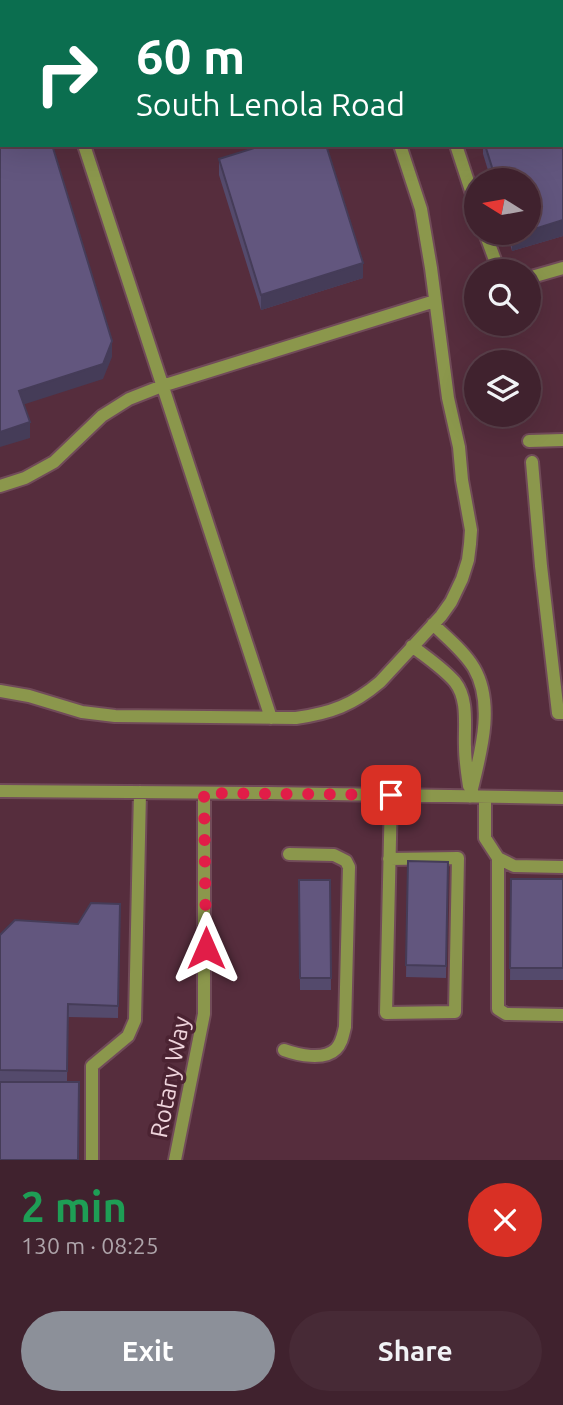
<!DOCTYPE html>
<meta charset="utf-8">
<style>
:root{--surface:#40222e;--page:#472a36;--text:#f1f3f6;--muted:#aea4aa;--line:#593f4a;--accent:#8c9099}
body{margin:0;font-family:Ubuntu,sans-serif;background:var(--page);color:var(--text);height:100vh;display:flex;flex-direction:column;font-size:26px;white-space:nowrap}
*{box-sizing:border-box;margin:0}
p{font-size:23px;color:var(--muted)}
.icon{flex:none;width:38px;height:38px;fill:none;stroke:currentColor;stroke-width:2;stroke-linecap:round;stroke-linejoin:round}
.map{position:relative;height:1160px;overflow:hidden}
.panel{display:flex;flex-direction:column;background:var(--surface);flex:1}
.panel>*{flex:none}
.top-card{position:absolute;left:0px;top:0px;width:564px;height:147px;box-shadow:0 7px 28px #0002,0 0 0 2px var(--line);background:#0b6e4f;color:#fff;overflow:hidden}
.needle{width:46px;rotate:281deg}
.fabs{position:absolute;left:464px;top:168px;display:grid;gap:14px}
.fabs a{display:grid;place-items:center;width:77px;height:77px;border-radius:50%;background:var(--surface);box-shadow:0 7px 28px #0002,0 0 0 2px var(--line);font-size:35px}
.pin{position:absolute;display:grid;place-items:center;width:60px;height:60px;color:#fff;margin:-30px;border-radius:14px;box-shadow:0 4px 10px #0006}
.me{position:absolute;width:77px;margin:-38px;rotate:0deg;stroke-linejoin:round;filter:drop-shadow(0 0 5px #0008)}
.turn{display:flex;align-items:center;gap:24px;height:147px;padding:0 21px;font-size:32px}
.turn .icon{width:91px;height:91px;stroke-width:2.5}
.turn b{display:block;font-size:49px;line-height:60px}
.round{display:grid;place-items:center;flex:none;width:74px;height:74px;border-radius:37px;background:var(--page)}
.head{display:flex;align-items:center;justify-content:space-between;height:119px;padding:0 21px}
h1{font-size:42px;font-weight:700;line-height:52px;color:#1e9e55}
.button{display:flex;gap:14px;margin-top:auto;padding:14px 21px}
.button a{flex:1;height:80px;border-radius:42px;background:var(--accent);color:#fff;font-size:28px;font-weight:700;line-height:80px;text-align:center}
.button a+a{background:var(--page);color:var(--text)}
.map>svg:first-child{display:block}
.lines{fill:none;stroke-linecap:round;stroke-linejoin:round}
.minor-casing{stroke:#714b59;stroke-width:16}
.minor{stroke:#8b974c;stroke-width:12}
.wall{fill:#544a6c}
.shaded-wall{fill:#453c58}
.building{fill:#62567e;stroke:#453c58;stroke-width:2}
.route{stroke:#e11d48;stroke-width:12;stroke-dasharray:0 21.6}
.labels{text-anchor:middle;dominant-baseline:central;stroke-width:7;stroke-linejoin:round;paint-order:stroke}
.street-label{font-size:24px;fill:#eed3db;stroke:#4b2332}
</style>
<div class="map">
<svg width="563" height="1160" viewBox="0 0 563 1160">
<rect width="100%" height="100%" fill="#562d3d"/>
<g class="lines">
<!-- minor casing -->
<g class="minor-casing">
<path id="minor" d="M224 0 225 2
M349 0 350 2
M407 0V2
M0 136 2 135
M84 145 271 718
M456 145 476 206
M485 233 499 271
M528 278 563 268
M529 441 563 440
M532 462 541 566 558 713H563
M0 486 25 478 54 462 102 416 129 399 162 386 435 301
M433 624C447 638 464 651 474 668 496 706 479 758 470 797
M412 646C426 657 443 668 455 682 469 700 464 726 465 747 465 760 467 773 469 786
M0 691 29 696 82 712 115 716 296 718C331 713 353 705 380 682L441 616 451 602 462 579 468 560 470 544 471 530 462 480 459 447 448 398 431 268 421 209 400 145
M0 791 268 793 563 798
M485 797V838L498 858 514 866 563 867
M498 858V1009L506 1014 563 1015
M389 859 458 858 455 1012 386 1013 391 795
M284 1050C298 1055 324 1061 336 1049 342 1043 343 1035 345 1027L349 867 346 861 334 855 289 854
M92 1160V1066L128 1036 135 1020 140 792
M175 1160 204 1014V793"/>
</g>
<!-- minor -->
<use href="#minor" class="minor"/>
</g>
<!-- wall -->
<path class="wall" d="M448 0H563V236L512 251 507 233H528V180H491L483 154V145H562V2H449Z
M219 159 363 278 261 310 219 175Z
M408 861 448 862 446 978 406 977Z
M511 879H563V980H510Z
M299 880H330L331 990H300Z
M120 904 118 1018 68 1017 67 1082 0 1160V935L78 924Z"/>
<!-- shaded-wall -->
<path class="shaded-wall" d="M163 0H189V2H158Z
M2 53V69H0V54Z
M563 220V236L512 251V236L521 233H528V231Z
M363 263V278L261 310V295Z
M112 341V357L103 379 19 406V391Z
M30 422V438L0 447V432Z"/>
<!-- building -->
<path class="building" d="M0 0H163L158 2H2V53L0 54Z
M453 0H563V220L528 231V180H496L485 145H562V2H453Z
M0 143H2V145H49L53 148 112 341 103 364 19 391 30 422 0 432Z
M264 145H326L363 263 261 295 219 159Z
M408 861 448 862 446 966 406 965Z
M511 879H563V968H510Z
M299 880H330L331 978H300Z
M91 903 120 904 118 1006 68 1004 67 1071 0 1070V935L15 920 78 924Z
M0 1082H79L78 1160H0Z"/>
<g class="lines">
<!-- route -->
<path class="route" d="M206 948 204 793 391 795"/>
</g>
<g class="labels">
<!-- street labels -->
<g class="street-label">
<text transform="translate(170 1077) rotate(-79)">Rotary Way</text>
</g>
</g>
</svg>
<div class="fabs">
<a><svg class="needle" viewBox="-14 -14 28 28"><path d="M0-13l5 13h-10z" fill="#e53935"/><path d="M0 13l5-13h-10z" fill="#aea4aa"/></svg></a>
<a><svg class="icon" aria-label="search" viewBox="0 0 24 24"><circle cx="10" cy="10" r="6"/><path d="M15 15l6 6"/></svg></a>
<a><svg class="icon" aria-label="layers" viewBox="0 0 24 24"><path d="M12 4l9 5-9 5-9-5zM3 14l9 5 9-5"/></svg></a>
</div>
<div class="pin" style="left:391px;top:795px;background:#d93025"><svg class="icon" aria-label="arrive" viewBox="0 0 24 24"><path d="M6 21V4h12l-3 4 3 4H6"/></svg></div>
<svg class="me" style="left:206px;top:948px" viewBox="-20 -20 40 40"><path d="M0-17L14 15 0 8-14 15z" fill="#e11d48" stroke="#fff" stroke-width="4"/></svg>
<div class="top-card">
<div class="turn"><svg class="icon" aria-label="right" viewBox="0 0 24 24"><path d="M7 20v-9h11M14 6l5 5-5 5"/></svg><div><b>60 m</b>South Lenola Road</div></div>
</div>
</div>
<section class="panel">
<div class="head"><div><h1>2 min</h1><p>130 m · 08:25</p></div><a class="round" style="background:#d93025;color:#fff"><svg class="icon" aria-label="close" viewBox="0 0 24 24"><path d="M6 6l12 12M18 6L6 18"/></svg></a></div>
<div class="button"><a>Exit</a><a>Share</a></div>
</section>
